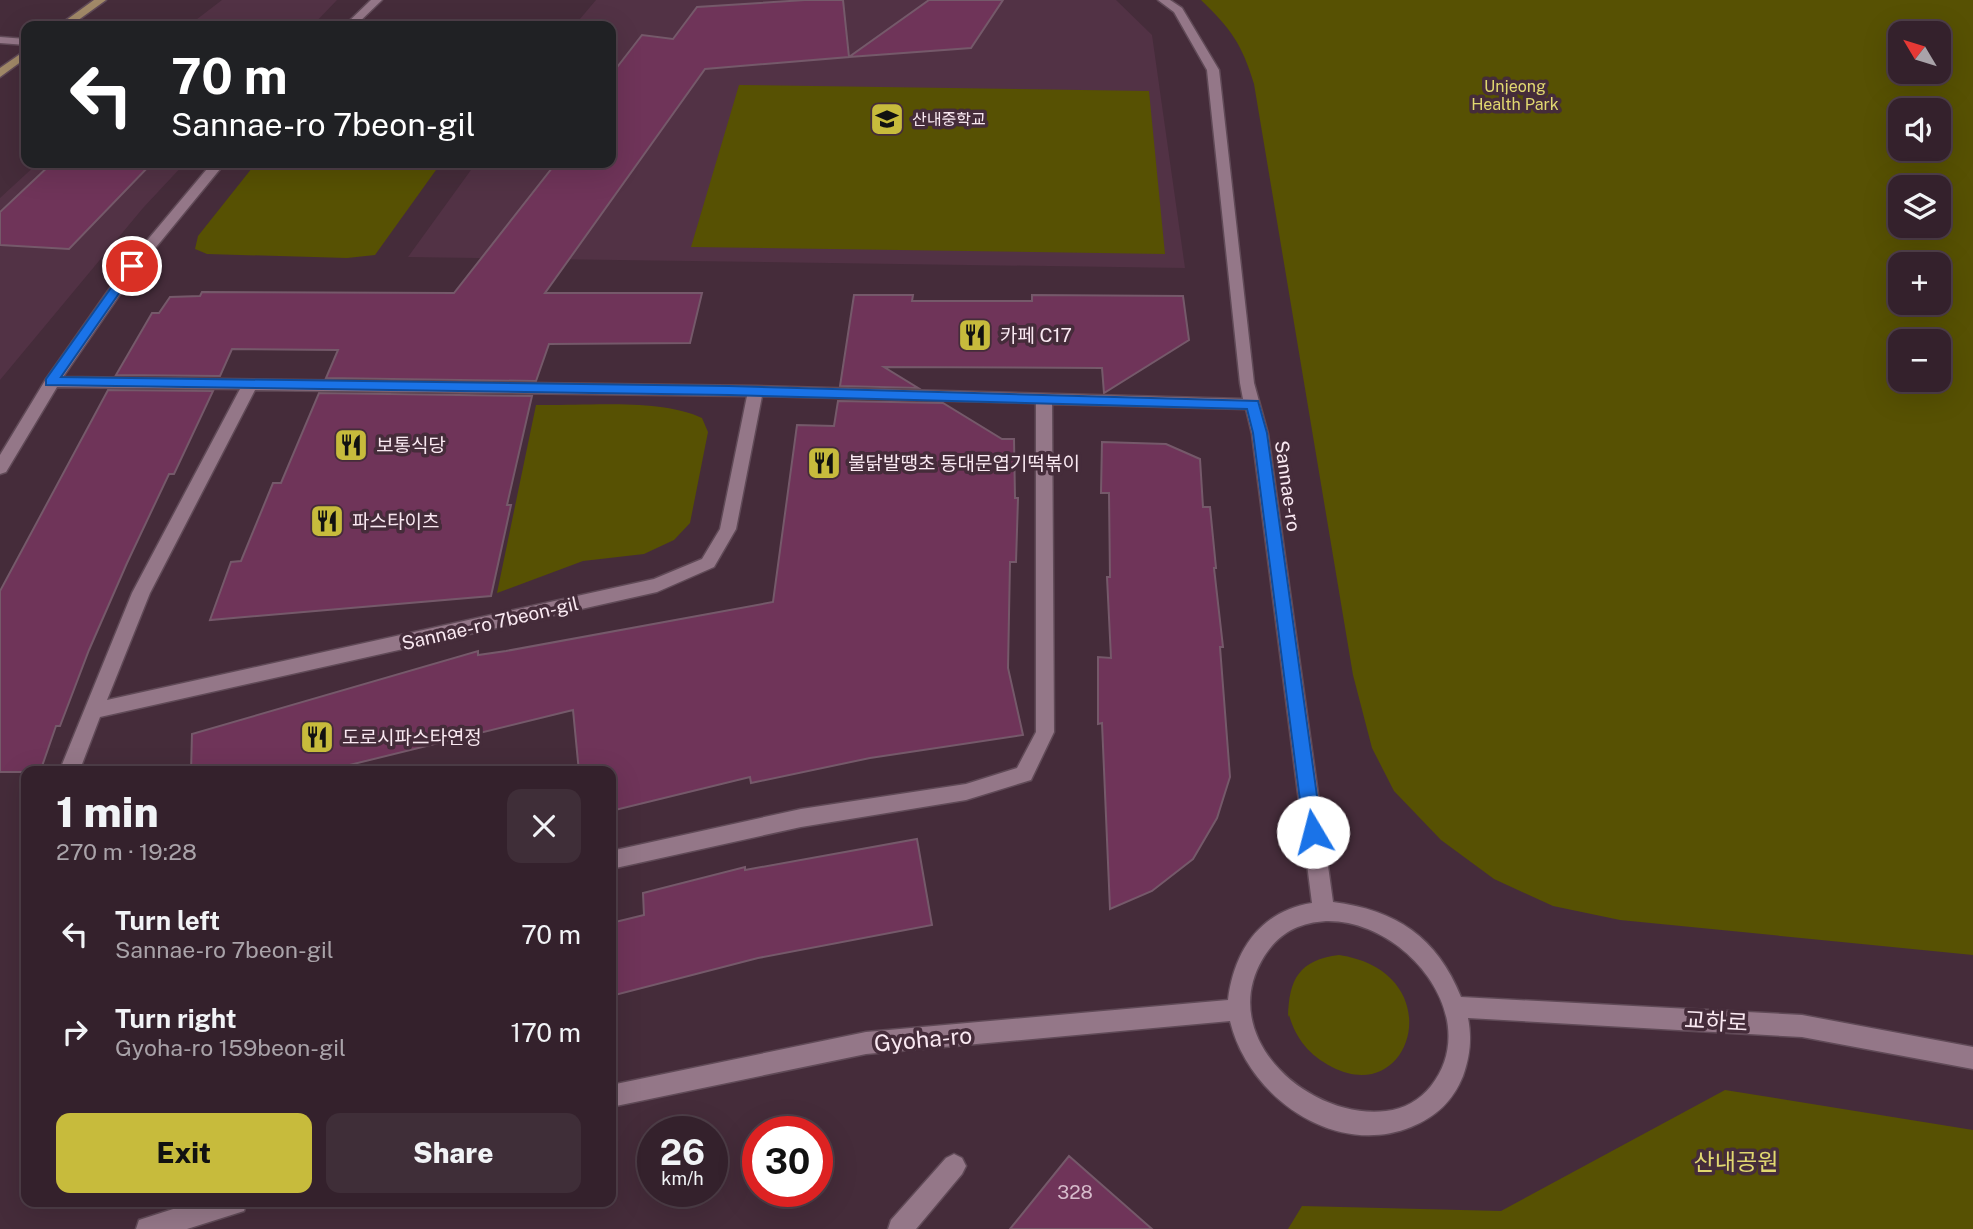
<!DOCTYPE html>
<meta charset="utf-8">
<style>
:root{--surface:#34212c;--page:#3f2e38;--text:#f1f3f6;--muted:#a9a3a9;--line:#4e3e48;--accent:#c7bb3c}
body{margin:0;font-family:"Public Sans","Noto Sans KR",sans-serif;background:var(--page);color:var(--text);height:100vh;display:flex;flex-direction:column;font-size:26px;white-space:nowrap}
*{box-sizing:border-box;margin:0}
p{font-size:23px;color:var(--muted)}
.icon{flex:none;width:38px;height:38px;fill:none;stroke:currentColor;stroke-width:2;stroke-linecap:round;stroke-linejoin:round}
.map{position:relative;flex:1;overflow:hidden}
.sheet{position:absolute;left:21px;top:766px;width:595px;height:441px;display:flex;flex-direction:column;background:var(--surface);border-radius:14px;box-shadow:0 7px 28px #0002,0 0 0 2px var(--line)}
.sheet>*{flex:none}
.top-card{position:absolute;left:21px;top:21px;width:595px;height:147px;border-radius:14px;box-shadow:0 7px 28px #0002,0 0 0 2px var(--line);background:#202124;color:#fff;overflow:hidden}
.needle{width:46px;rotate:308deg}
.controls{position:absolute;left:1888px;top:21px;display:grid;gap:14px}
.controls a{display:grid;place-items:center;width:63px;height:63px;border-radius:14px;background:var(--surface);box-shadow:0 7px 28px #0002,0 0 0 2px var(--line);font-size:35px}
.speed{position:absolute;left:637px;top:1116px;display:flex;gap:14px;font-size:35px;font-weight:700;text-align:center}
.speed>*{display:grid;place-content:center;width:91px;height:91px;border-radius:50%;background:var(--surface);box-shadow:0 7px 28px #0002,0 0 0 2px var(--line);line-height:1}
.speed small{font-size:18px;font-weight:400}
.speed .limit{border:10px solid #d22;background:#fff;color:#111}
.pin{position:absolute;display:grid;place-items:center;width:60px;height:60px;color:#fff;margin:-30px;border:4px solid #fff;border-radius:50%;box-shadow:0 2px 7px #0007}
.me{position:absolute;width:77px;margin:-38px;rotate:352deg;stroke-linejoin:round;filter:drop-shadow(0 0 5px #0008)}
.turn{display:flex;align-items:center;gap:24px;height:147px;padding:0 35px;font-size:32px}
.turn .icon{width:91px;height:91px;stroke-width:2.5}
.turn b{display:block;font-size:49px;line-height:60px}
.round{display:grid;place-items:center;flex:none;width:74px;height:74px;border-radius:14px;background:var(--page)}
.summary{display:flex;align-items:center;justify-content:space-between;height:119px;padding:0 35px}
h1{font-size:42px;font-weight:800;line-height:52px}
.action{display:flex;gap:14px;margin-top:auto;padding:14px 35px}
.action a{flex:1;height:80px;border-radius:14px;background:var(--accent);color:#111;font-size:28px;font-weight:800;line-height:80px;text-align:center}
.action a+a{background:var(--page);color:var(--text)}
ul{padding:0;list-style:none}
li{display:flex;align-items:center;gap:21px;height:98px;padding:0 35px}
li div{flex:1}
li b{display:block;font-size:26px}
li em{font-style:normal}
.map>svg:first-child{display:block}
.built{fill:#523245}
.green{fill:#575103;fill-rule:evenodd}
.building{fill:#6f3459;stroke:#75596a;stroke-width:2}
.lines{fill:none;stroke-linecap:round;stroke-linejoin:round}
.lane-casing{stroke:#604a57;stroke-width:3}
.street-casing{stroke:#604a57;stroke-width:3}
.secondary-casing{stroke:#604a57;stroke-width:3}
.lane{fill:#947788;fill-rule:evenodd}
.street{fill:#947788;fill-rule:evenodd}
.secondary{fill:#a18968;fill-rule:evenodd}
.route{fill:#1a73e8;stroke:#114b97;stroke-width:2}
.labels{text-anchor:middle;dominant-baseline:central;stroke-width:7;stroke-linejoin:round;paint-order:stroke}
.far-park-label{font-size:16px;fill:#e1d870;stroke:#452c3a}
.far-poi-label{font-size:16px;fill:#f9e8f1;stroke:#452c3a;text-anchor:start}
.poi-label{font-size:19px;fill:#f9e8f1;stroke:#452c3a;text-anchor:start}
.street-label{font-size:19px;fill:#f9e8f1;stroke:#452c3a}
.near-number-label{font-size:19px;fill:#d6bbcb}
.near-street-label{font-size:23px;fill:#f9e8f1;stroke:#452c3a}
.near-park-label{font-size:23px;fill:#e1d870;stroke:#452c3a}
</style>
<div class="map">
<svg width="1973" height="1229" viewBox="0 0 1973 1229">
<rect width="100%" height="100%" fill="#452c3a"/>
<!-- built -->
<path class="built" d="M222 0H337L312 26H188Z
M596 0H1116L1152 35 1185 268 408 257 476 163H611V26H574Z
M38 163H185L143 208 0 380V198Z"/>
<!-- green -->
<path class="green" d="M1201 0H1973V955L1620 920 1553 906 1494 879 1441 840 1394 791 1372 748 1353 675 1254 84C1242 44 1231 29 1201 0ZM1939 33V72H1900V33ZM1900 110H1939V149H1900ZM1900 187H1939V226H1900ZM1939 264V303H1900V264ZM1939 341V380H1900V341Z
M739 85 1149 91 1165 254 691 247Z
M256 163H441L375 255 347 258 207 254 195 249 198 236Z
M536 405C583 406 660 398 702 418L708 432 690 523 674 540 644 554 583 561 497 593Z
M1339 955C1452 972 1413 1109 1332 1067 1309 1055 1296 1039 1289 1015L1288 1017C1289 979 1299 960 1339 955Z
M1725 1090 1973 1130V1229H1288L1302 1206 1501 1211Z"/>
<!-- building -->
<path class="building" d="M805 0H843L849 57 705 69 545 293H702L690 343 549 344 536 381 326 378 338 350 232 349 220 376 116 375 152 313H159L170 297 200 296 202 292 454 293 556 163H611V75L642 35 673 39 697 7Z
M929 0H1003L971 48 849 57Z
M52 163H152L69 249 0 245V212Z
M854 295H913L912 301H1032V295L1183 296 1189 340 1104 393 1102 368 884 367 918 388 840 386Z
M108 390 213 391 174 474H169L127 563 89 650 60 726H56L40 772H0V591Z
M319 393 532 396 507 505H511L491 596 210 620 231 562 241 561 273 483H281Z
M838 401 943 403 1002 439H1014L1015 498H1018L1016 562H1010L1008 668 1023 735 870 758 751 783 750 777 611 811V772H579L573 710 321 772H191L192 734 478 651V655L506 651 773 602 797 425 834 426Z
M1102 442 1166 444 1200 459 1203 507H1210L1216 568H1214L1223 647H1220L1230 777 1217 818 1193 859 1152 891 1110 909 1102 723 1098 724V657L1111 658 1107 577H1110L1109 493H1101Z
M917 839 932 925 758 958 611 996V923L644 915 643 893 745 867V870Z
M1069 1156 1152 1229H1010Z"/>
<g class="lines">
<!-- lane casing -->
<g class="lane-casing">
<path id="lane" d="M0 37 26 39V45L0 43Z
M954 1154 962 1158 966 1166 962 1174 916 1229H888L891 1220 946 1158Z"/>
</g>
<!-- street casing -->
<g class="street-casing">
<path id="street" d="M371 0H382L355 26H344Z
M1158 0H1170L1182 8 1219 70 1254 383 1268 434 1333 902C1396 910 1437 937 1461 997L1802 1015 1973 1047V1069L1802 1037 1468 1018C1472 1039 1470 1056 1463 1076 1453 1101 1436 1117 1411 1127 1335 1158 1248 1097 1230 1021L866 1054 611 1107V1085L866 1032 1228 1000C1234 951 1260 911 1312 903L1252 434 1246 409 1052 404 1054 732 1031 780 966 800 801 827 611 869V851L801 809 966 784 1017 768 1036 732V403L762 396 736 529 714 567 657 592 100 717 79 772H59L132 593 240 389 57 387 6 472 0 474V455L46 379 124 268 212 163H225L134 274 63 377 756 386 1243 399 1240 383 1207 70 1174 12ZM255 390 747 396 720 529 702 559 654 579 107 700 150 593ZM1326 921C1404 919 1485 1017 1431 1086 1420 1100 1404 1109 1386 1111 1309 1120 1217 1038 1262 960 1277 934 1297 923 1326 921Z
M195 1202H247L244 1211 187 1229H136L139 1220Z"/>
</g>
<!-- secondary casing -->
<g class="secondary-casing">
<path id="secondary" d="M94 0H106L70 26H58Z
M26 50V58L0 77V68Z"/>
</g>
<!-- lane -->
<use href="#lane" class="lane"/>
<!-- street -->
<use href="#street" class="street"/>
<!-- secondary -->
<use href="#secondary" class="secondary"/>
</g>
<!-- route -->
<path class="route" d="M132 262 138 266 61 377 729 386 1258 401 1267 433 1322 832 1319 838 1313 840 1306 838 1304 832 1253 433 1247 409 729 395 46 385V379L128 264Z"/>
<!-- icons -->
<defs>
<g id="school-square" transform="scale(1.75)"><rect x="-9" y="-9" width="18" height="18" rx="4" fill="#c7bb3c" stroke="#452c3a"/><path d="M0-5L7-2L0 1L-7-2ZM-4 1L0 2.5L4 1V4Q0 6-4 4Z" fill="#111"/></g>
<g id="restaurant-square" transform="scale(1.75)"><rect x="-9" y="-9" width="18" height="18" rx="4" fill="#c7bb3c" stroke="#452c3a"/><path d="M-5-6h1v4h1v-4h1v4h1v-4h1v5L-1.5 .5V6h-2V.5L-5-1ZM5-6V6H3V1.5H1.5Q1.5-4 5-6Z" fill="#111"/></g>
</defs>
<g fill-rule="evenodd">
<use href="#school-square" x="887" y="119"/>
<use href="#restaurant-square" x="975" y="335"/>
<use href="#restaurant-square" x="351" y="445"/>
<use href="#restaurant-square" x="824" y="463"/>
<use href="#restaurant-square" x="327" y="521"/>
<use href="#restaurant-square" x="317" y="737"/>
</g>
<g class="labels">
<!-- far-park labels -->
<g class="far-park-label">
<text x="1515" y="86">Unjeong<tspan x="1515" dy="18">Health Park</tspan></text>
</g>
<!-- far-poi labels -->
<g class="far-poi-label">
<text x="912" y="119">산내중학교</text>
</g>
<!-- poi labels -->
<g class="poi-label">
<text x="1000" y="335">카페 C17</text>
<text x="376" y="445">보통식당</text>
<text x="848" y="463">불닭발땡초 동대문엽기떡볶이</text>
<text x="352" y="521">파스타이츠</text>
<text x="342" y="737">도로시파스타연정</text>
</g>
<!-- street labels -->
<g class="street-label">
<text transform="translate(1288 486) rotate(82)">Sannae-ro</text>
<text transform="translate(490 623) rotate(-13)">Sannae-ro 7beon-gil</text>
</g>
<!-- near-number labels -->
<g class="near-number-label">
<text x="1075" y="1192">328</text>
</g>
<!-- near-street labels -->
<g class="near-street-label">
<text transform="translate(1716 1021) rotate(3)">교하로</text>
<text transform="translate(923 1039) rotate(-5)">Gyoha-ro</text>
</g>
<!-- near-park labels -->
<g class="near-park-label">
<text x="1736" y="1161">산내공원</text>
</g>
</g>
</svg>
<div class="controls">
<a><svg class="needle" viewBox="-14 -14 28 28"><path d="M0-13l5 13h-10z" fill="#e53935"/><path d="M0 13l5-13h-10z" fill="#a9a3a9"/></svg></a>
<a><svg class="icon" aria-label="sound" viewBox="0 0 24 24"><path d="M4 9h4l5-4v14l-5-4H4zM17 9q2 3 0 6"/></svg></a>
<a><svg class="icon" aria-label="layers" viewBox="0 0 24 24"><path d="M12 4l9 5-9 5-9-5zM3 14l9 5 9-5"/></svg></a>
<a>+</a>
<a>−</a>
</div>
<div class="speed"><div>26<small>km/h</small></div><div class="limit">30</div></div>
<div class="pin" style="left:132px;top:266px;background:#d93025"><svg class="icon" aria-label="arrive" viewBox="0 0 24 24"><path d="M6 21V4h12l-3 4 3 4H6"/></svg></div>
<svg class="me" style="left:1313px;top:832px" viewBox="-20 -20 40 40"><circle r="19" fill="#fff"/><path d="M0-13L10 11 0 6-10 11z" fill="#1a73e8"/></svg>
<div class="top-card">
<div class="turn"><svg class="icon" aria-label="left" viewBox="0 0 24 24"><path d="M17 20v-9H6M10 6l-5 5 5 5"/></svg><div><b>70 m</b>Sannae-ro 7beon-gil</div></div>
</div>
<section class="sheet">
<div class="summary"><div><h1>1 min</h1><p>270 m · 19:28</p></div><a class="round"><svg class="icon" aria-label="close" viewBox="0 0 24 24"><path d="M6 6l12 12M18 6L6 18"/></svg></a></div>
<ul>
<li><svg class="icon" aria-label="left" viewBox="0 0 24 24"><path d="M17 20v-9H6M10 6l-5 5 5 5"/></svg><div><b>Turn left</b><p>Sannae-ro 7beon-gil</p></div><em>70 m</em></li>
<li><svg class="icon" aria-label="right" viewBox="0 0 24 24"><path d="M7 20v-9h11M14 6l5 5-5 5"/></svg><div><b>Turn right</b><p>Gyoha-ro 159beon-gil</p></div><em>170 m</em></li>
</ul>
<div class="action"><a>Exit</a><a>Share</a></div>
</section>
</div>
